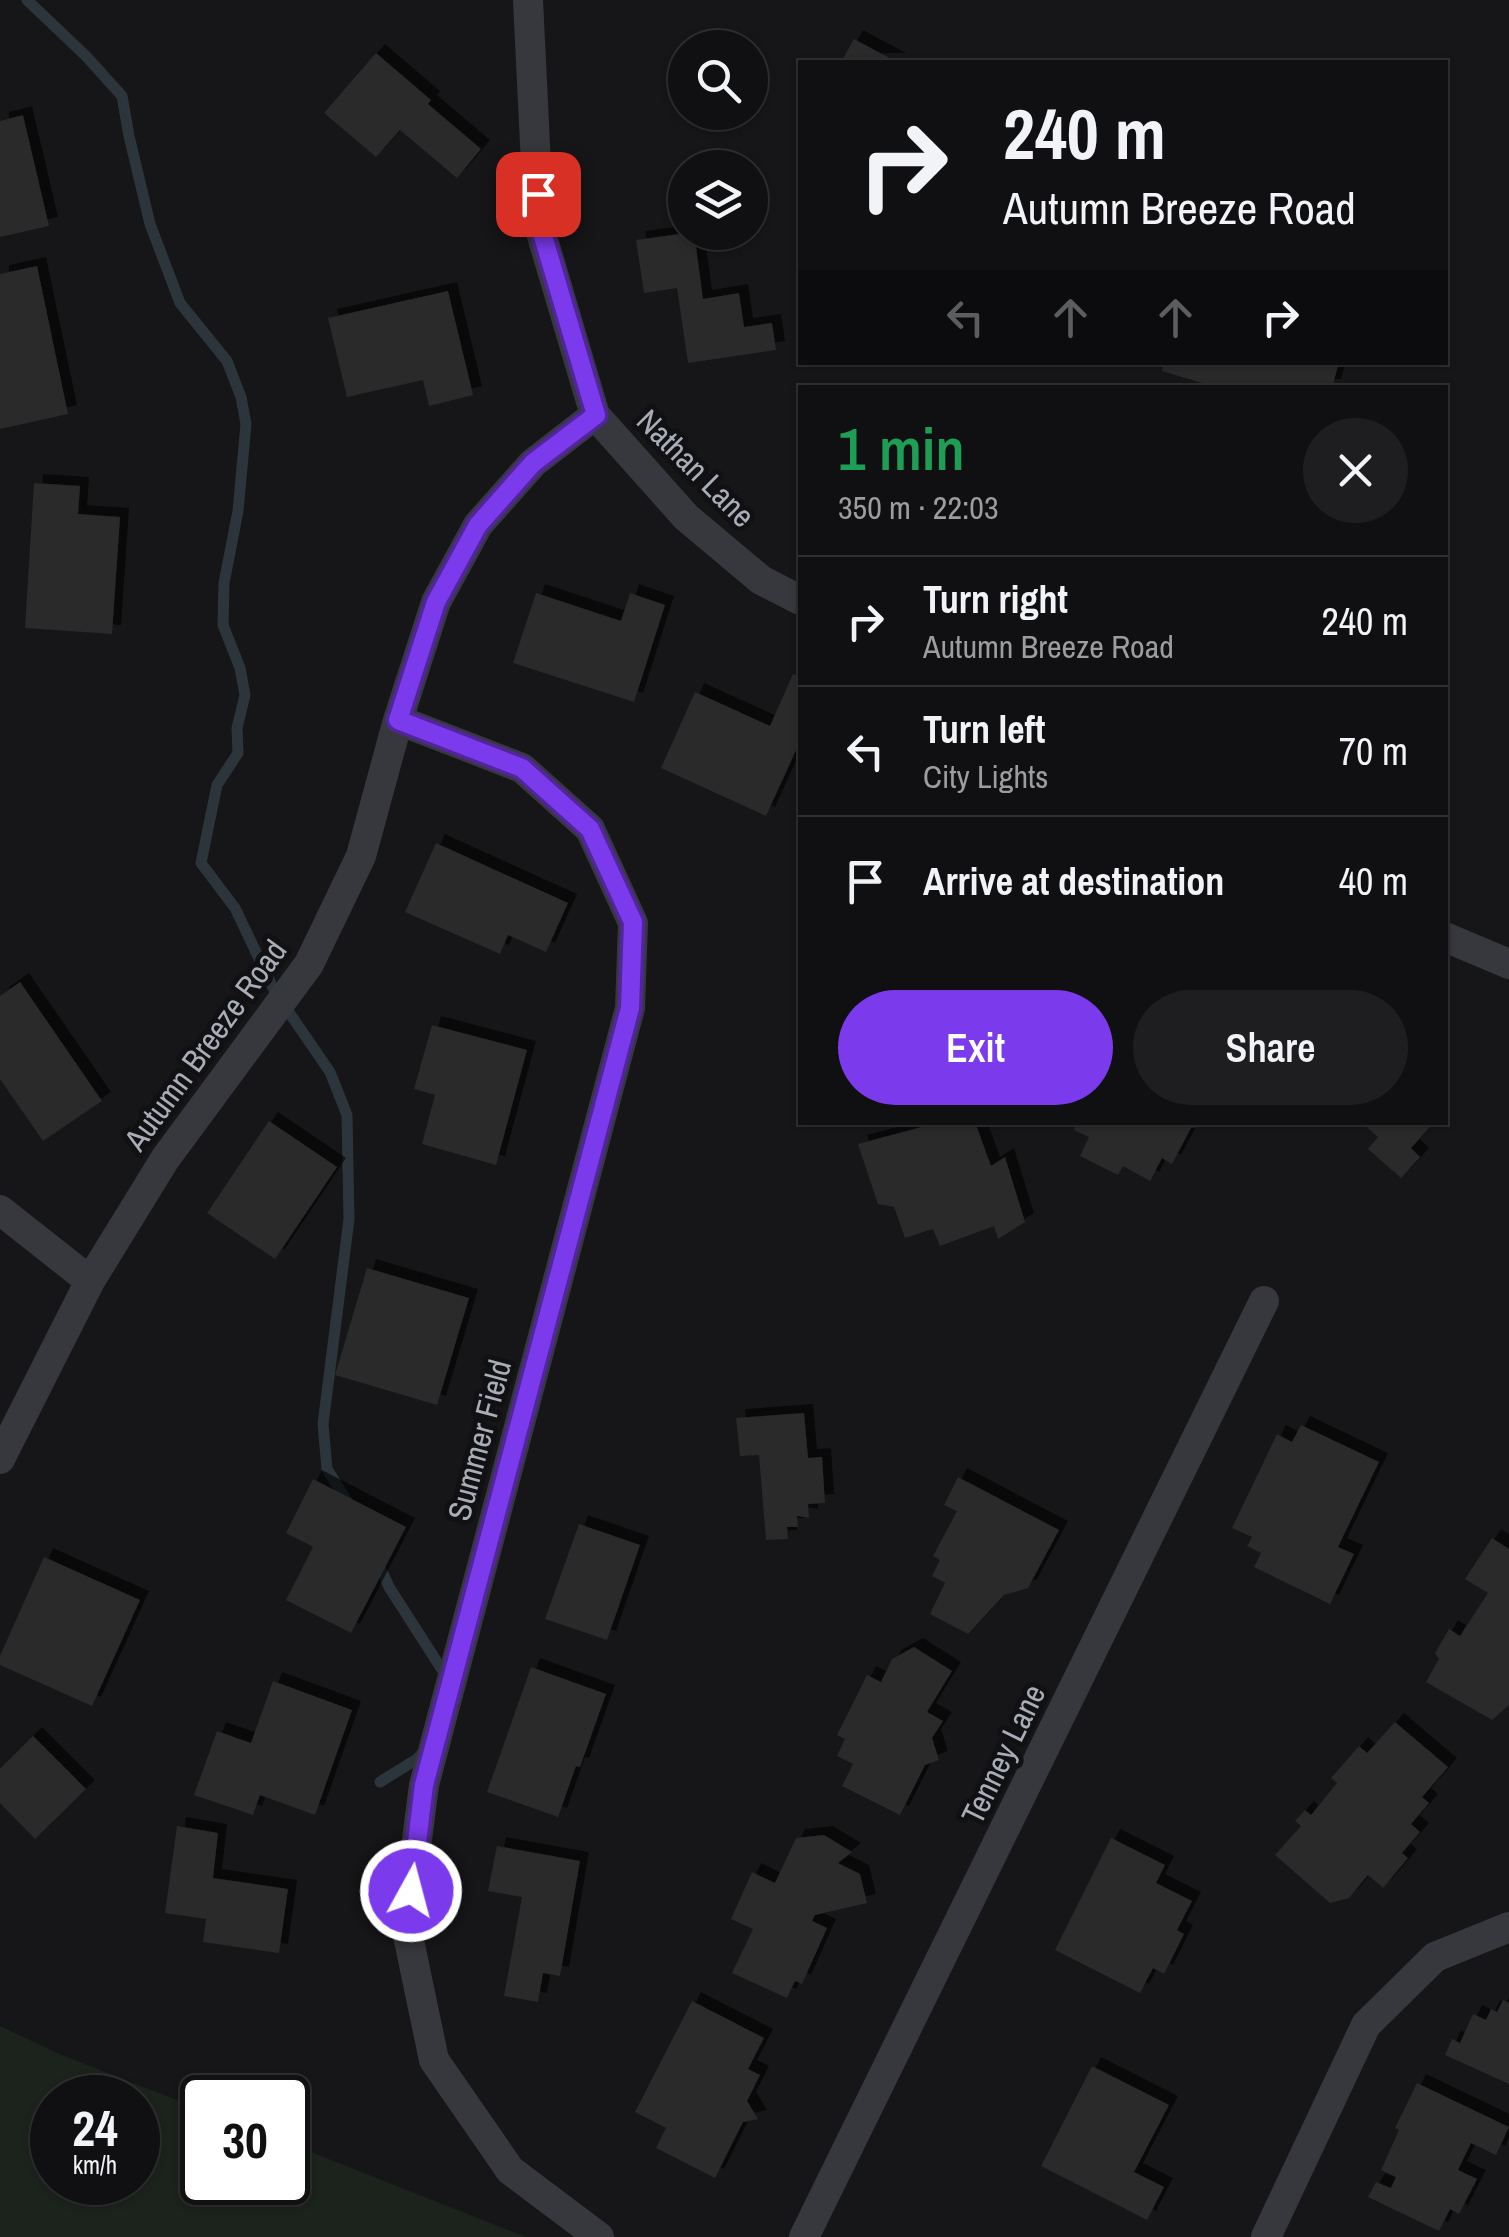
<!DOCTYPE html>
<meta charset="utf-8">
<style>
:root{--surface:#101012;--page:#1e1e20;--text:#f1f3f6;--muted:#9c9d9f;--line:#303032;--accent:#7c3aed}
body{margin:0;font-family:"Archivo Narrow",sans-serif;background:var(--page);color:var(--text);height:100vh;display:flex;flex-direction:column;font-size:38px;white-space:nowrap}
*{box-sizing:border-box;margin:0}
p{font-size:32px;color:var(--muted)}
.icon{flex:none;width:55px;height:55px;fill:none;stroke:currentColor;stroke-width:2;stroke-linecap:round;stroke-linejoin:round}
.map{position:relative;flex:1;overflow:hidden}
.side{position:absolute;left:798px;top:385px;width:650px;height:740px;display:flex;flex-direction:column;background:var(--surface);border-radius:0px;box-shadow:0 2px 8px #0004,0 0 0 2px var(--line)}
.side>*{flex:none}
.guide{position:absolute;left:798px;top:60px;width:650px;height:305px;border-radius:0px;box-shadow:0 2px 8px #0004,0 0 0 2px var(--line);background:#101012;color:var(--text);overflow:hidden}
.fabs{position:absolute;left:668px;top:30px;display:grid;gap:20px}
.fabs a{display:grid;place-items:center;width:100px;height:100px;border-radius:50%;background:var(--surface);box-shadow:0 2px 8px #0004,0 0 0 2px var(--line);font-size:50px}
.speed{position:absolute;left:30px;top:2075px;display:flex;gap:20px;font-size:50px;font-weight:700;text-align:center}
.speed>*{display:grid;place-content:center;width:130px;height:130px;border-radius:50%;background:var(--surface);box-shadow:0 2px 8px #0004,0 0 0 2px var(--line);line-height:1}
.speed small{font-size:25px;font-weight:400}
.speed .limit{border:5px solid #111;border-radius:15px;background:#fff;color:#111}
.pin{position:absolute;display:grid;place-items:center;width:85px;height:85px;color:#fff;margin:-42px;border-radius:20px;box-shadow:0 5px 15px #0006}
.me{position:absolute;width:110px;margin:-55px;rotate:7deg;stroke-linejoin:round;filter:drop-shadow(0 0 8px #0008)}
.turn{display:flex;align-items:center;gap:35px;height:210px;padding:0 40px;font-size:45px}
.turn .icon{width:130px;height:130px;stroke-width:2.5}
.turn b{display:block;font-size:70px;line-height:85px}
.lanes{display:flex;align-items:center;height:95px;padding:0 40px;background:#0003;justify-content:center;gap:50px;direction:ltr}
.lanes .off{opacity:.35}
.round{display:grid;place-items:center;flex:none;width:105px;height:105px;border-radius:52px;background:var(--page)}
.overview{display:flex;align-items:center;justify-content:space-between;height:170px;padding:0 40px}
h1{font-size:60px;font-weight:600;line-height:75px;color:#1e9e55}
.cta{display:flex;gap:20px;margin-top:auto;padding:20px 40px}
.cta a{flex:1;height:115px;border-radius:60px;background:var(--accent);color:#fff;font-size:40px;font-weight:600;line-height:115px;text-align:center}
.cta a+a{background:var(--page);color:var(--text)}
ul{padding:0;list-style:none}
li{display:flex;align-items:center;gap:30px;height:130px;padding:0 40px;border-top:2px solid var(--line)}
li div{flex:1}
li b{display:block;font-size:38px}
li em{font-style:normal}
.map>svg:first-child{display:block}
.green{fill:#1c231d;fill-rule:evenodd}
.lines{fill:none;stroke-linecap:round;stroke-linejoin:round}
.stream{stroke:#2d353c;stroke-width:11}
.building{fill:#29292c;filter:url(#shadow)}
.minor{stroke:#37383d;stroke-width:30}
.route-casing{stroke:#51269a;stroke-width:25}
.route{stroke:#7c3aed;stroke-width:18}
.labels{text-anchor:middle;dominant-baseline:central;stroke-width:10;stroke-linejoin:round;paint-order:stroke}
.street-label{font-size:32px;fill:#a9adb8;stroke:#111113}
</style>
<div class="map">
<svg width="1509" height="2237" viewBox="0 0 1509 2237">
<defs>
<filter id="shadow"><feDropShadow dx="9" dy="-9" stdDeviation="0" flood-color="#0009"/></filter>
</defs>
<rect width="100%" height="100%" fill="#161618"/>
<!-- green -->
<path class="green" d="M0 2026 57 2053 202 2110V2182H288V2143L526 2237H0ZM52 2098H138V2182H52Z"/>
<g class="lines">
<!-- stream -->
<path class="stream" d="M27 0 86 56 122 96 129 136 150 224 180 303 227 361 241 397 246 424 238 511 224 583 223 625 240 668 245 695 237 728 238 753 217 785 201 863 235 908 275 992 330 1072 347 1115 349 1219 323 1424 327 1469 350 1506
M378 1562 389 1587 448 1679
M380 1782 417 1759 425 1750"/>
</g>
<!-- building -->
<path class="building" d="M854 39 897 62H841Z
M376 53 431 100 428 104 481 149 457 178 400 130 376 157 324 113Z
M23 115 49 226 0 237V121Z
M694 232 703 299 739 293 744 327 772 323 776 350 688 363 677 288 644 293 636 240Z
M37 266 68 414 0 429V274Z
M448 291 473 395 429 406 423 380 347 397 328 318Z
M1164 362H1339L1332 388H1219L1162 371Z
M34 483 80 486 78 514 120 517 112 634 25 628Z
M536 593 621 621 630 593 665 605 634 702 513 663Z
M793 674 800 677V750L797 748 766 816 661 768 695 692 770 726Z
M436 843 568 903 546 952 508 935 500 954 405 912Z
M20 982 102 1101 43 1141 0 1079V996Z
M432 1025 527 1050 496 1165 422 1144 435 1095 414 1089Z
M269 1121 337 1167 275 1259 207 1213Z
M940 1122H975L991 1166 1005 1157 1025 1222 998 1239 994 1226 940 1246 933 1229 905 1238 894 1207 878 1204 858 1144Z
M1077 1122H1216V1125L1191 1128 1172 1164 1162 1158 1150 1181 1123 1166 1118 1175 1080 1156 1089 1137 1074 1130Z
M1361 1122H1427L1431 1126 1411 1148 1420 1157 1401 1178 1368 1149 1378 1137Z
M367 1268 469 1298 437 1405 335 1375Z
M804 1413 808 1458 822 1457 825 1503 808 1504 809 1518 797 1516 798 1527H787L788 1539 766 1540 759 1455 740 1456 736 1418Z
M1301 1425 1379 1462 1338 1547 1354 1554 1330 1604 1254 1567 1261 1553 1247 1546 1252 1537 1232 1528 1277 1434 1292 1442Z
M958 1477 1059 1530 1028 1588 1004 1595 968 1634 930 1614 945 1583 932 1576 940 1560 933 1556 957 1511 944 1505Z
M313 1479 406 1527 351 1633 286 1600 313 1547 286 1533Z
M579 1524 640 1545 607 1640 545 1619Z
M1492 1538 1509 1549V1705L1492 1720 1426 1682 1439 1659 1435 1653 1449 1629 1460 1636 1488 1593 1465 1579Z
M44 1557 140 1600 92 1706 0 1665V1656Z
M914 1647 952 1671 927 1712 943 1721 932 1738 939 1760 925 1765 900 1815 842 1786 853 1764 837 1756 845 1739 837 1735 867 1675 881 1682 892 1659Z
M531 1667 606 1694 580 1767 576 1766 558 1817 487 1792Z
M273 1681 352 1710 315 1815 260 1795 253 1815 194 1795 217 1731 251 1743Z
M1395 1722 1448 1767 1422 1797 1429 1803 1411 1824 1420 1832 1402 1853 1408 1858 1383 1888 1368 1875 1349 1898 1330 1903 1275 1855 1301 1826 1295 1821 1305 1810 1311 1815 1337 1783 1331 1778 1359 1746 1367 1753Z
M33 1736 86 1789 35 1839 0 1803V1769Z
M177 1826 218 1833 213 1878 288 1889 279 1953 203 1942 206 1919 165 1913Z
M824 1835 852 1852 838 1863 860 1874 867 1903 815 1915 812 1921 827 1928 802 1984 795 1981 787 1998 732 1973 753 1929 731 1919 752 1872 775 1883 796 1838Z
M1111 1838 1165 1865 1156 1883 1192 1901 1177 1930 1184 1934 1164 1974 1153 1968 1140 1993 1055 1950Z
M497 1846 580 1861 560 1976 543 1973 538 2002 504 1996 522 1897 488 1891Z
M1503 2000 1509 2003V2084L1445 2055 1452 2039 1460 2043 1473 2014 1486 2020 1491 2009 1497 2012Z
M692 2001 764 2038 748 2069 760 2075 747 2101 758 2119 743 2122 715 2178 656 2148 666 2128 635 2112Z
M1092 2066 1169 2105 1134 2172 1164 2187 1147 2220 1041 2166Z
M1417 2083 1509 2127 1496 2155 1471 2143 1458 2170 1477 2179 1459 2214 1450 2209 1439 2231 1368 2197 1376 2182 1391 2188 1396 2177 1381 2170 1399 2130 1395 2128Z"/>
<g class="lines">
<!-- minor -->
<path class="minor" d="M528 0 539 226 595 415 686 517 761 580 800 600
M398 720 522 768 590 829 633 923 630 1008 424 1785 406 1926 434 2060 510 2170 599 2237
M1445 937 1509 964
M0 1210 90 1281
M0 1459 90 1281 165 1159 309 964 361 856 398 720 436 602 478 525 533 463 595 415
M804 2237 1264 1301
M1266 2237 1366 2025 1435 1957 1509 1927"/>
</g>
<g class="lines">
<!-- route casing -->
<g class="route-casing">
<path id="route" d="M411 1891 424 1785 630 1008 633 922 590 829 522 768 398 720 436 602 478 525 533 463 596 415 540 226 538 194"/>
</g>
<!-- route -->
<use href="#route" class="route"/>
</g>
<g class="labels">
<!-- street labels -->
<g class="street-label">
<text transform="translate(696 468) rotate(45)">Nathan Lane</text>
<text transform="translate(205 1045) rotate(-54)">Autumn Breeze Road</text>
<text transform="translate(479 1440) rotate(-75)">Summer Field</text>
<text transform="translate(1003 1754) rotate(-64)">Tenney Lane</text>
</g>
</g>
</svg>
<div class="fabs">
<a><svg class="icon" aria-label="search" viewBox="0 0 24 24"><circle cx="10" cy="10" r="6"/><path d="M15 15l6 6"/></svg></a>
<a><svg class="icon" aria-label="layers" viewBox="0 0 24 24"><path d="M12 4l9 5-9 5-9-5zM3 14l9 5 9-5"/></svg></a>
</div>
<div class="speed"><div>24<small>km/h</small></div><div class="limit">30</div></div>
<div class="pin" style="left:538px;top:194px;background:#d93025"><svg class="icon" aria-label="arrive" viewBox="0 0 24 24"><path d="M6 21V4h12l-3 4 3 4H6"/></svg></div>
<svg class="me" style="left:411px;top:1891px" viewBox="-20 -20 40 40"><circle r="17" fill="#7c3aed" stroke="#fff" stroke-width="3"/><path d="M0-11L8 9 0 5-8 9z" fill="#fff"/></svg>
<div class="guide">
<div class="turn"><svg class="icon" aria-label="right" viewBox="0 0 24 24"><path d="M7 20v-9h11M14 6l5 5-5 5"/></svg><div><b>240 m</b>Autumn Breeze Road</div></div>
<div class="lanes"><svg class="icon off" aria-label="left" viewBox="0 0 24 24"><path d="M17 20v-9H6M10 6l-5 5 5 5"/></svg><svg class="icon off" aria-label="ahead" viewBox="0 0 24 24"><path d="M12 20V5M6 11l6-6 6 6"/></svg><svg class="icon off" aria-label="ahead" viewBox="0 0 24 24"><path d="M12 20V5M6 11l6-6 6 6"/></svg><svg class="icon" aria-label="right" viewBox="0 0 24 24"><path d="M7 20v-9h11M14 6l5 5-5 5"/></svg></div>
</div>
<section class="side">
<div class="overview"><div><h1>1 min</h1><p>350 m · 22:03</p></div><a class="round"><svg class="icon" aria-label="close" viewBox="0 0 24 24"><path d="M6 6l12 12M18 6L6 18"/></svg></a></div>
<ul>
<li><svg class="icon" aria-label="right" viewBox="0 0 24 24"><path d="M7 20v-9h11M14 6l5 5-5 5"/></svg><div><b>Turn right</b><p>Autumn Breeze Road</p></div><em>240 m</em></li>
<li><svg class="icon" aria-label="left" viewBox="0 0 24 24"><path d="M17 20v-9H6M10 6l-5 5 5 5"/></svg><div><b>Turn left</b><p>City Lights</p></div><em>70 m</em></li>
<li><svg class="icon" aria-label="arrive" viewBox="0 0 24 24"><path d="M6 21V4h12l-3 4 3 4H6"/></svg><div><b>Arrive at destination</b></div><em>40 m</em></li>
</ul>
<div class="cta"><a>Exit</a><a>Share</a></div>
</section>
</div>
